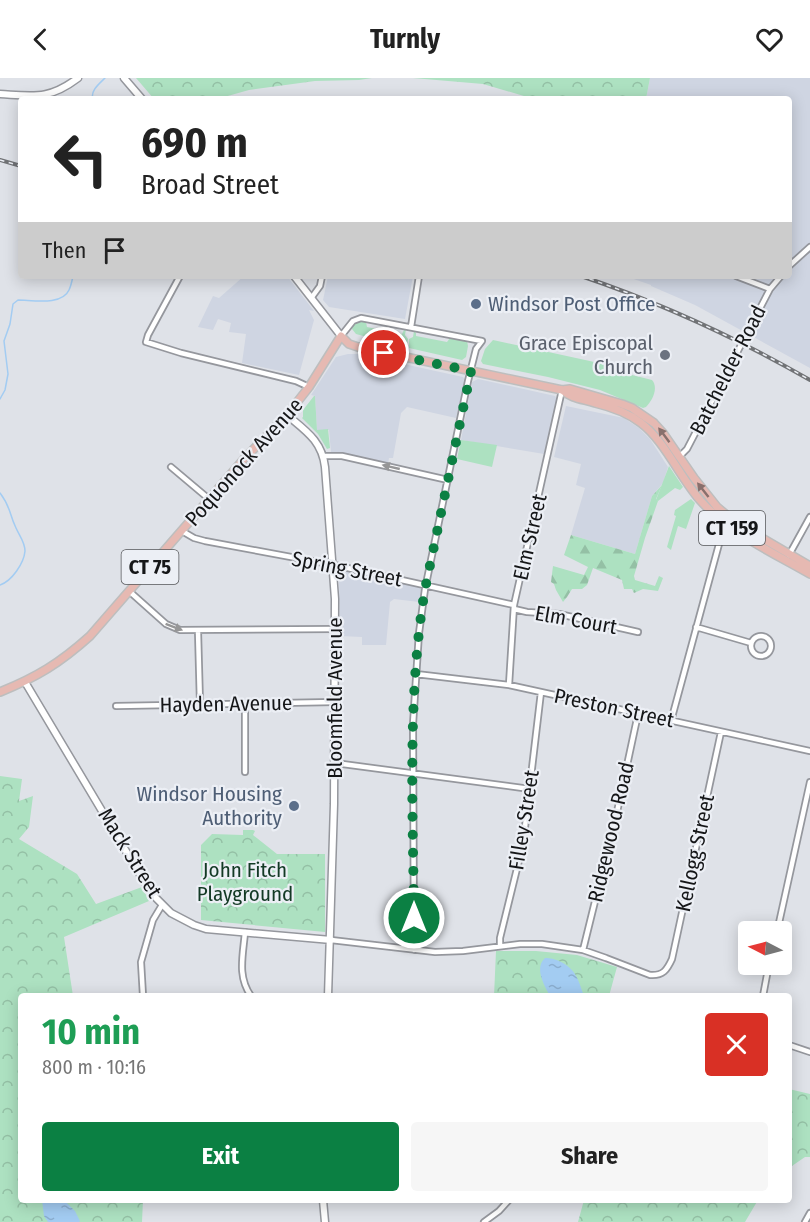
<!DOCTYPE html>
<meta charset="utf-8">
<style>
:root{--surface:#fff;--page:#f6f6f6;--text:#222;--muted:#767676;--accent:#0b8043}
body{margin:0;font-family:"Fira Sans Condensed",sans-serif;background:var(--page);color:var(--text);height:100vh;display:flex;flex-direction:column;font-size:22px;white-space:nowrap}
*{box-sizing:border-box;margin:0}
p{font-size:20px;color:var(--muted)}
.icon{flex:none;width:33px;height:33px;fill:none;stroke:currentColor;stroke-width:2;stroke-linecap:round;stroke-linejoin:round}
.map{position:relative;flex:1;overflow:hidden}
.sheet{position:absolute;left:18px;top:915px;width:774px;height:210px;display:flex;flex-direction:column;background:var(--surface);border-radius:6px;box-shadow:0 3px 15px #0003}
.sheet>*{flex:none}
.banner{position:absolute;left:18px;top:18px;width:774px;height:183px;border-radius:6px;box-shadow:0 3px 15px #0003;background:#fff;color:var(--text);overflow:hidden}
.needle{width:39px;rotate:276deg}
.controls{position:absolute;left:738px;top:843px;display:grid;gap:12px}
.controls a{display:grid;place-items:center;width:54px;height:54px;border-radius:6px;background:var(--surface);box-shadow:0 3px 15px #0003;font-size:30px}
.pin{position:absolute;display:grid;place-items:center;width:51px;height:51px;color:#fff;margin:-26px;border:3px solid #fff;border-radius:50%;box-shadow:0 2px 6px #0007}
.me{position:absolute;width:66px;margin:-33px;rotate:0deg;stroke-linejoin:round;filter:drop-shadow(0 0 4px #0008)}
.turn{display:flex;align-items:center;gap:21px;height:126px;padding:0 24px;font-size:27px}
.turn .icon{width:78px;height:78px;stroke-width:2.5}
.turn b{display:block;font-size:42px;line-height:51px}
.then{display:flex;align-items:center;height:57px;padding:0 24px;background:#0003;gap:12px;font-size:22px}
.round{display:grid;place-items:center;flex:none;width:63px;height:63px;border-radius:6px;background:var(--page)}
.head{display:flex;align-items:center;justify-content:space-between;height:102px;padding:0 24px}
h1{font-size:36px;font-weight:700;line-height:45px;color:#1e9e55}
.primary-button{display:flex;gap:12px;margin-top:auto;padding:12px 24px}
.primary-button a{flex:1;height:69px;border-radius:6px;background:var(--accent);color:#fff;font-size:24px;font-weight:700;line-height:69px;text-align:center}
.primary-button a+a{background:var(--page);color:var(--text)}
header{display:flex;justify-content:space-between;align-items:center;height:78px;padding:0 24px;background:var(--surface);font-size:27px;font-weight:700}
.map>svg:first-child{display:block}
.built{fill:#cfd5e2}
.green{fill:#ade1c1}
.forest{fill:url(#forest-firs)}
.park{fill:url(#park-crowns)}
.water{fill:url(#water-ripples)}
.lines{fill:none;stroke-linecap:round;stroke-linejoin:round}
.stream{stroke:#a3ccf2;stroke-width:1.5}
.street-casing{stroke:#95979d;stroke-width:8}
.secondary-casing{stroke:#95979d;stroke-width:9}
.primary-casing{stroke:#bdbebe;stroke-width:10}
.street{stroke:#fff;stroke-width:4.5}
.secondary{stroke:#fff;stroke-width:6}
.primary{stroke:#e6b9b2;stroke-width:7}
.rail-casing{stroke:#717376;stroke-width:4}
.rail{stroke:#eceff5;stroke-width:1.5;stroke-dasharray:4.5;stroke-linecap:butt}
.oneway{fill:#88706d}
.oneway2{fill:#969697}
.route{stroke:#0b8043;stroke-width:10;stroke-dasharray:0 18}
.service-dot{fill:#5c6f8a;stroke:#eceff5;stroke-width:2}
.worship-dot{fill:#6b7280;stroke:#eceff5;stroke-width:2}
.labels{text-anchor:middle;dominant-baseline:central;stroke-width:4.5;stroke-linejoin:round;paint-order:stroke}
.shield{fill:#eceff5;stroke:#56575a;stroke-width:1.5}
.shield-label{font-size:20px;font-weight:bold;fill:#151618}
.service-label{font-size:21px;fill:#4e5e75;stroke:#eceff5;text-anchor:start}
.worship-label{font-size:21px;fill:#5b616d;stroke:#eceff5;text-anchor:end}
.street-label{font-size:21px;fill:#151618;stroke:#eceff5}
.park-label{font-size:21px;fill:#133a25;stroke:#eceff5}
</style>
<header><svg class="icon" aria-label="back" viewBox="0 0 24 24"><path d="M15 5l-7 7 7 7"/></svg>Turnly<svg class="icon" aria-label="heart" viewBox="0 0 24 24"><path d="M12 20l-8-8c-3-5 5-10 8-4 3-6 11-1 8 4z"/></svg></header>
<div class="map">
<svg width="810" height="1144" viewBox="0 0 810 1144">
<defs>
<pattern id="forest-firs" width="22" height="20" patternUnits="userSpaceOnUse" patternTransform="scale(1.5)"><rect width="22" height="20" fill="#ade1c1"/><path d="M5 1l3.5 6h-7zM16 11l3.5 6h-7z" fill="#94c0a5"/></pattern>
<pattern id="park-crowns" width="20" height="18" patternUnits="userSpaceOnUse" patternTransform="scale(1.5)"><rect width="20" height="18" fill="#ade1c1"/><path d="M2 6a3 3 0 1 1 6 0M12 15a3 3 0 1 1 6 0" fill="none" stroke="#94c0a5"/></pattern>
<pattern id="water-ripples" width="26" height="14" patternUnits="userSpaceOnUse" patternTransform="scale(1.5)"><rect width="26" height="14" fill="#a3ccf2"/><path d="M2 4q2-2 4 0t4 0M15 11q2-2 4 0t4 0" fill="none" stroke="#8baecf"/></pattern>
</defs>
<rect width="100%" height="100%" fill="#dfe2e8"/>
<!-- built -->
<path class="built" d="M650 0H810V290L695 227 651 208V207L628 199 789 198V21H646Z
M244 198H287L314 233 309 232 314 242 299 297 242 285 246 256 229 254 231 245 218 241 213 252 198 249 213 218 219 220Z
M328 198H413L405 241 329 229 323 222Z
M348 276H358L463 299 465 302 456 340 407 329 401 335 393 380H389L388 386 331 374 329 352H317L315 318 311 317 336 279Z
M478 301 555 318 557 321 544 376 461 362 472 304Z
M566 328 624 340 639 350 650 361 668 389 663 405 652 418 635 476 571 457 585 410 576 407 581 386 554 379Z
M342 493 419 509 421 511 419 524 394 521 390 524 386 567H362V559L340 558 339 497Z"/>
<!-- green -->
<path class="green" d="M364 243 366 244 367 249 402 256 404 252 406 251 405 257 408 261 407 267 405 269 356 256 352 251C353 245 358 244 364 243Z
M414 253 416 255V258L447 264 450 260 467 263 468 268 466 279 462 282 409 270V261L413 259Z
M493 262 622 290 624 295 652 302C659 310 652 323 646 329L643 330 600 312 548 299 483 286 481 283 485 271Z
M314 318H315L317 352 328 351 330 370 327 371 318 356 302 340 303 339V332Z
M461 362 497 367 492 389 457 381Z
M669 388 683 409 680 412 675 410 658 423 656 422Z
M691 421 695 425 686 451 678 448 671 472 667 469 676 438 674 437 675 432Z"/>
<!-- forest -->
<path class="forest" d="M662 407 656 421 658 423 645 460 634 498 635 502 655 508 659 498 663 500 658 513 643 511 634 515 632 511H624L622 502 593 490 587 507 582 511H572L567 519 563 524 556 512 554 506 551 504 553 488 584 497 588 489 564 477 571 457 635 476 652 418Z"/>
<!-- park -->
<path class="park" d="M136 0H372L359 2 315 3 249 12 217 21H154Z
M413 0H650L646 21H534L483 6Z
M0 698 22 701 19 723 33 718 29 749 19 761 77 796 96 826 142 809 149 823 64 859 73 918H21V1122H143L142 1144H0Z
M243 752H253L255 753 253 757 277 776H325V854L201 842V767L212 756 243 757Z
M496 873H536L577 877 617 889 609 918H494Z
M789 1011 810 1016V1079H805L789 1090Z
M584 1122H758L745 1144H578Z"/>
<!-- water -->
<path class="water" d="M545 880C551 880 554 881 559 883 576 891 578 901 584 918H550C544 907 534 890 545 880Z
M42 1122H64L75 1133 80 1143 79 1144H48L44 1138Z"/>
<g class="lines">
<!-- stream -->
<path class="stream" d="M93 21C90 13 99 6 105 0
M0 321 5 312 8 296 4 263 10 246 13 226 18 222C32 222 62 228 69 212 71 208 72 203 73 198
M0 415C11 429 9 436 16 450 19 457 25 464 25 473 24 485 12 503 0 507"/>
<!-- street casing -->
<g class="street-casing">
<path id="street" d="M789 188 810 169
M180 198 148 257 146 264 181 275 296 303 309 309
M736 198 770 211
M312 219 320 208 322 198
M411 249 419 198
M341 258 353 243 361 240 482 263 476 271 468 303 425 511 419 555 413 646 414 872
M324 378H342L448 402
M679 379 687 371 770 211 781 198
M171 389 209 421
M182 453 194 460 205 463 334 487 514 527
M789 477 810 439
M129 513 166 546 180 552 335 551
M514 531 527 534 559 536 638 554
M696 549 751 565
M198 553 200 626
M751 568a10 10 0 1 1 20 0a10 10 0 1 1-20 0Z
M416 596 509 607 810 673
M509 607 514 527 562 312
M116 628 335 624
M671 643 722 455 728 444
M335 685 530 711
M245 694V626
M245 854C243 878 237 898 251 918
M777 854 810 704
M331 862 435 874 463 873 520 866H542L583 872 606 880 650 897C663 898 667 892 672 881L721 654
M500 868V860L523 766 541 614
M583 872 617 734 638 636
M143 918 141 884 153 842 162 827
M763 918 769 886
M789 967 810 974
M484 1144 499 1133 509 1122
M805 1144 810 1135"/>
</g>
<!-- secondary casing -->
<g class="secondary-casing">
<path id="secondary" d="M124 0 142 21
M0 16C34 18 49 22 78 0
M294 198 341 258
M287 337C306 353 322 363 325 389L335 521 334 726 328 918
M25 604 148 810 156 820 171 835 194 847 206 851 331 862
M323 1122 325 1144"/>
</g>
<!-- primary casing -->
<g class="primary-casing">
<path id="primary" d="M562 312C572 321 583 321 595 325 612 329 628 335 641 345 664 362 680 399 700 422 729 455 772 474 810 496
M0 614C37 599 60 585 90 558L244 381 287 337 309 309 341 258 349 266 358 269 562 312 570 311 622 326 632 330 654 345 663 355 694 400 717 429 736 445 810 488"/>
</g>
<!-- street -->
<use href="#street" class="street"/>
<!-- secondary -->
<use href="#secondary" class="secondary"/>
<!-- primary -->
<use href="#primary" class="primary"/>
<!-- rail casing -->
<g class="rail-casing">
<path id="rail" d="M0 82 21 88
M581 198C661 225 737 260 810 302"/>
</g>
<!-- rail -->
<use href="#rail" class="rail"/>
</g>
<!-- one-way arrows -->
<defs><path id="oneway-solid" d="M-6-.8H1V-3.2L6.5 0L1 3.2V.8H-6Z" transform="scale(1.5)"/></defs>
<g class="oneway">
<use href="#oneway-solid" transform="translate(664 357) rotate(-127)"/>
<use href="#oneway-solid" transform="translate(703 412) rotate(-128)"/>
</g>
<g class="oneway2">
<use href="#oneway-solid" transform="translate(391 389) rotate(-167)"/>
<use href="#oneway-solid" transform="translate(174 549) rotate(21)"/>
</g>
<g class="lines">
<!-- route -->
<path class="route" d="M384 275 471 293 425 511C407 618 413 732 414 840"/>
</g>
<!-- markers -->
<g class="service-dot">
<circle cx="476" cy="226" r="6"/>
<circle cx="294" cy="728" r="6"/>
</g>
<circle class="worship-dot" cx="665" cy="277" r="6"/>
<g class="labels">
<!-- shield labels -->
<g class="shield">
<rect x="699" y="433" width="66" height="34" rx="4.5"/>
<rect x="121.5" y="472" width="57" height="34" rx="4.5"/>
</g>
<g class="shield-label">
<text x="732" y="450">CT 159</text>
<text x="150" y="489">CT 75</text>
</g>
<!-- service labels -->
<g class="service-label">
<text x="488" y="226">Windsor Post Office</text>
<text x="282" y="716" text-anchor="end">Windsor Housing<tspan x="282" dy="24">Authority</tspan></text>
</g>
<!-- worship labels -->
<g class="worship-label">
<text x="653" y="265">Grace Episcopal<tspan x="653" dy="24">Church</tspan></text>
</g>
<!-- street labels -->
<g class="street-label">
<text transform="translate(728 292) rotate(-63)">Batchelder Road</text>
<text transform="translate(244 384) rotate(-48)">Poquonock Avenue</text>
<text transform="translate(530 459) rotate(-77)">Elm Street</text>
<text transform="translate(347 491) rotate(11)">Spring Street</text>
<text transform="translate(576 542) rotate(10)">Elm Court</text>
<text transform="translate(335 620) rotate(-90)">Bloomfield Avenue</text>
<text transform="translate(226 626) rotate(-1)">Hayden Avenue</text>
<text transform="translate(614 630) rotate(12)">Preston Street</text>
<text transform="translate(524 742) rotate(-81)">Filley Street</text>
<text transform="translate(611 754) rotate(-77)">Ridgewood Road</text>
<text transform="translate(130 775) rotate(58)">Mack Street</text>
<text transform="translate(695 775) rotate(-78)">Kellogg Street</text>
</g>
<!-- park labels -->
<g class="park-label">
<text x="245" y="792">John Fitch<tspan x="245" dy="24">Playground</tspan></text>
</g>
</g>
</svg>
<div class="controls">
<a><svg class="needle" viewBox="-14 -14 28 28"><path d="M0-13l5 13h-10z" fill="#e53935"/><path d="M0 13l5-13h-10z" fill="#767676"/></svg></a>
</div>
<div class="pin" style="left:384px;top:275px;background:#d93025"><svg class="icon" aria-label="arrive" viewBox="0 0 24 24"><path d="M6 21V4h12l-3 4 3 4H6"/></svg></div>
<svg class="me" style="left:414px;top:840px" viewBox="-20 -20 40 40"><circle r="17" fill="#0b8043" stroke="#fff" stroke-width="3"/><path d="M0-11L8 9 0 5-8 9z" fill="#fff"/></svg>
<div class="banner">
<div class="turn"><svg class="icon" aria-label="left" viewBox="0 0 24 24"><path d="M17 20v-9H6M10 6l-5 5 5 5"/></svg><div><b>690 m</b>Broad Street</div></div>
<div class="then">Then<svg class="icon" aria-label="arrive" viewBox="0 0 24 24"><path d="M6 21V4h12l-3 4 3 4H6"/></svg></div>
</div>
<section class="sheet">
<div class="head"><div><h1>10 min</h1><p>800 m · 10:16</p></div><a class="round" style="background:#d93025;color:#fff"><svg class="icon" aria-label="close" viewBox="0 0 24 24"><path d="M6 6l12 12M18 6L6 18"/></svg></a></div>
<div class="primary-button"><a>Exit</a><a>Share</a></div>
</section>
</div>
